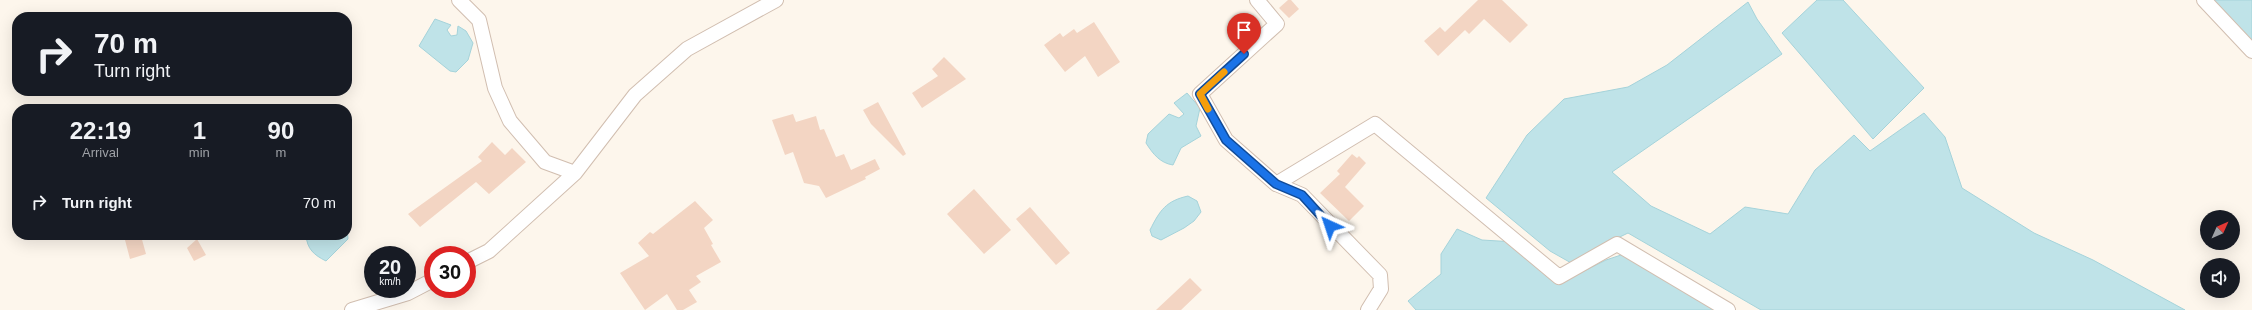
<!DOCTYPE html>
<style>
:root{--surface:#171b24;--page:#20242c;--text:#f1f3f6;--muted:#9ea1a6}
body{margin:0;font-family:Helvetica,sans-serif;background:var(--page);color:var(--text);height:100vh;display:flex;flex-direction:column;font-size:15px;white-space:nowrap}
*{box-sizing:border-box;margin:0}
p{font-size:13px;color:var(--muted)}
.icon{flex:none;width:22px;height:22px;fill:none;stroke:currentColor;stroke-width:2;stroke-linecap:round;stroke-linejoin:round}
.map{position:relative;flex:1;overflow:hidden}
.drawer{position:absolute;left:12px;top:104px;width:340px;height:136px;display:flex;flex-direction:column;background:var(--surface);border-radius:16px;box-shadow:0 4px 16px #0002}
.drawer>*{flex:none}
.top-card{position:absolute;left:12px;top:12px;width:340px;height:84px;border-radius:16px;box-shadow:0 4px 16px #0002;background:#171b24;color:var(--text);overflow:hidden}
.needle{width:26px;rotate:45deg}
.tools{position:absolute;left:2200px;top:210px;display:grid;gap:8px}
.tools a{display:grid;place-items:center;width:40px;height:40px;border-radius:50%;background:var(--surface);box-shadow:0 4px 16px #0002;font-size:20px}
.speed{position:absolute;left:364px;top:246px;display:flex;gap:8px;font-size:20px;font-weight:700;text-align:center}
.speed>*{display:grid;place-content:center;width:52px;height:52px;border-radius:50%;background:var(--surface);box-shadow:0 4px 16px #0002;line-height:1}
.speed small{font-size:10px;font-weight:400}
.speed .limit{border:6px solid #d22;background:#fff;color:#111}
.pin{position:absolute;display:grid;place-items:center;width:34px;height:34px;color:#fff;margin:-41px -17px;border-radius:50% 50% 50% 0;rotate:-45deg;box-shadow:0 0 4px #0007}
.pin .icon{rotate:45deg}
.me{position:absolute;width:44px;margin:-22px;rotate:318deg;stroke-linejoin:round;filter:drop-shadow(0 0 3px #0008)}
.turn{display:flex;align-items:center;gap:14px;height:84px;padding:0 16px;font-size:18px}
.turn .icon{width:52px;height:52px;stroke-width:2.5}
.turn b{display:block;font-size:28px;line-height:34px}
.eta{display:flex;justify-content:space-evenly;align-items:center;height:68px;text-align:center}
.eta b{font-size:24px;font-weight:700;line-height:28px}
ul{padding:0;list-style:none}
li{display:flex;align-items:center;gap:12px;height:60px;padding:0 16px}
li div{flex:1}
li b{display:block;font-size:15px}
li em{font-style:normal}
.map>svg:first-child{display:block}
.water{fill:#bfe3e8;stroke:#a5d3da}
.building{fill:#f3d5c3}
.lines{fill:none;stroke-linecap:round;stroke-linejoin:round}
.minor-casing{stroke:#d1beb0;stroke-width:16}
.minor{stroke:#fff;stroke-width:14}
.route-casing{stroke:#114b97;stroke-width:10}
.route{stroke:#1a73e8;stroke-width:7}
.slow{stroke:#f59e0b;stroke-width:7}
</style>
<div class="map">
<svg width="2252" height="310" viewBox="0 0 2252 310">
<rect width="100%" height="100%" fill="#fdf6ec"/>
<!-- water -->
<path class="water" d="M1817 0H1843L1924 88 1873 139 1782 33Z
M2208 0H2252V45Z
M1748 2 1757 19 1782 54 1612 172 1651 206 1710 234 1745 207 1788 214 1815 170 1854 135 1870 151 1924 113 1945 137 1962 188 2034 233 2093 260 2185 310H1761L1628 233 1597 248 1573 264 1550 251 1486 198 1527 135 1564 99 1628 87 1667 65Z
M435 19 451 25 447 30 451 36 457 35 458 26 466 31 473 43 468 60 456 72 450 71 419 46Z
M1187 93 1200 108 1196 126 1201 136 1181 148 1173 165C1160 163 1153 154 1146 143L1148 134 1169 114 1179 118 1184 114 1174 103Z
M1188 196 1197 201 1201 212 1194 221 1184 228 1161 240 1152 236 1150 230C1160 210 1166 201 1188 196Z
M347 227 348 239 326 261C314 255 307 249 306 235H347Z
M1457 229 1482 240 1515 242 1566 280 1606 260 1630 252 1725 302 1736 310H1416L1408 301 1441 274V254Z"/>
<!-- building -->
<path class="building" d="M1288 0H1291L1299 9 1289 18 1279 8Z
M1478 0H1502L1528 25 1510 43 1484 19 1469 34 1465 30 1438 56 1424 41 1440 27 1445 32Z
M1094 22 1120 62 1098 77 1085 56 1065 72 1044 45 1060 33 1063 37 1074 29 1077 33Z
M944 57 966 79 922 108 912 93 938 76 932 69Z
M878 102 906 154 903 156 871 124 863 110Z
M793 114 796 122 816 116 820 130 824 129 836 157 844 154 851 170 875 159 880 169 865 177 866 179 826 198 819 186 804 183 793 152 785 155 772 120Z
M492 142 505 155 512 148 526 162 489 194 476 182 420 227 408 214 482 161 478 157Z
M1352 154 1357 158 1359 156 1366 163 1345 187 1364 206 1349 221 1320 193 1340 174 1337 171Z
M974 189 1011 230 984 254 947 214Z
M695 201 713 220 704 228 713 244 711 245 721 262 696 276 701 282 689 290 697 302 683 310H677L667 294 645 310 620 273 649 256 638 243 650 232 653 234Z
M1030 207 1070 253 1056 265 1016 219Z
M141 236 146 254 130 259 125 240Z
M197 239 206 255 194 261 187 248Z
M1190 278 1202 290 1181 310H1156Z"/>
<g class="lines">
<!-- minor casing -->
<g class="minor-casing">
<path id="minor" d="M459 0 479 20 495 88 510 121 545 162 575 173
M1257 0 1277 24 1200 94 1226 140 1276 184 1375 124 1559 277 1617 244 1728 310
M2204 0 2252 51
M1276 184 1302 195 1380 275 1381 289 1368 310
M467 262 489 251 575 173 635 95 687 49 776 0
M352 310 408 293 433 280"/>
</g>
<!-- minor -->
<use href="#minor" class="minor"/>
</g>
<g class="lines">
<!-- route casing -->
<g class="route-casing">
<path id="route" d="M1244 54 1200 94 1226 140 1276 184 1302 195 1330 226"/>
</g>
<!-- route -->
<use href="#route" class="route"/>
<!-- slow -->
<path class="slow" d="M1208 109 1200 94 1224 72"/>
</g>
</svg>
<div class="tools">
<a><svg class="needle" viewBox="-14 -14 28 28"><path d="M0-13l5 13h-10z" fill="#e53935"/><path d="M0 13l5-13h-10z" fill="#9ea1a6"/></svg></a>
<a><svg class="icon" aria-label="sound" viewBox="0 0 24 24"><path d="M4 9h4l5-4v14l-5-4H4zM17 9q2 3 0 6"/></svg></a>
</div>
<div class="speed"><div>20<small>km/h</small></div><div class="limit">30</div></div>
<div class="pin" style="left:1244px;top:54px;background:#d93025"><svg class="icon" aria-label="arrive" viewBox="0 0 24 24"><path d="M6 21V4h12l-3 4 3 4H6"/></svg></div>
<svg class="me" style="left:1330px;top:226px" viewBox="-20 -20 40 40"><path d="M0-17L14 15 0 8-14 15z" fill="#1a73e8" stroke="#fff" stroke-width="4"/></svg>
<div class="top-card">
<div class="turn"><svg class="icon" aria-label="right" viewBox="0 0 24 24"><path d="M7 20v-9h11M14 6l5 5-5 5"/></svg><div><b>70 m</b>Turn right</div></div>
</div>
<section class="drawer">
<div class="eta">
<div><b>22:19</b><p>Arrival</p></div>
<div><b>1</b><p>min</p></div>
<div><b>90</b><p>m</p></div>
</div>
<ul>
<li><svg class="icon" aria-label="right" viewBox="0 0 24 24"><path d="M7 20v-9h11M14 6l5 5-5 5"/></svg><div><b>Turn right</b></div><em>70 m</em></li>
</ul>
</section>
</div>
